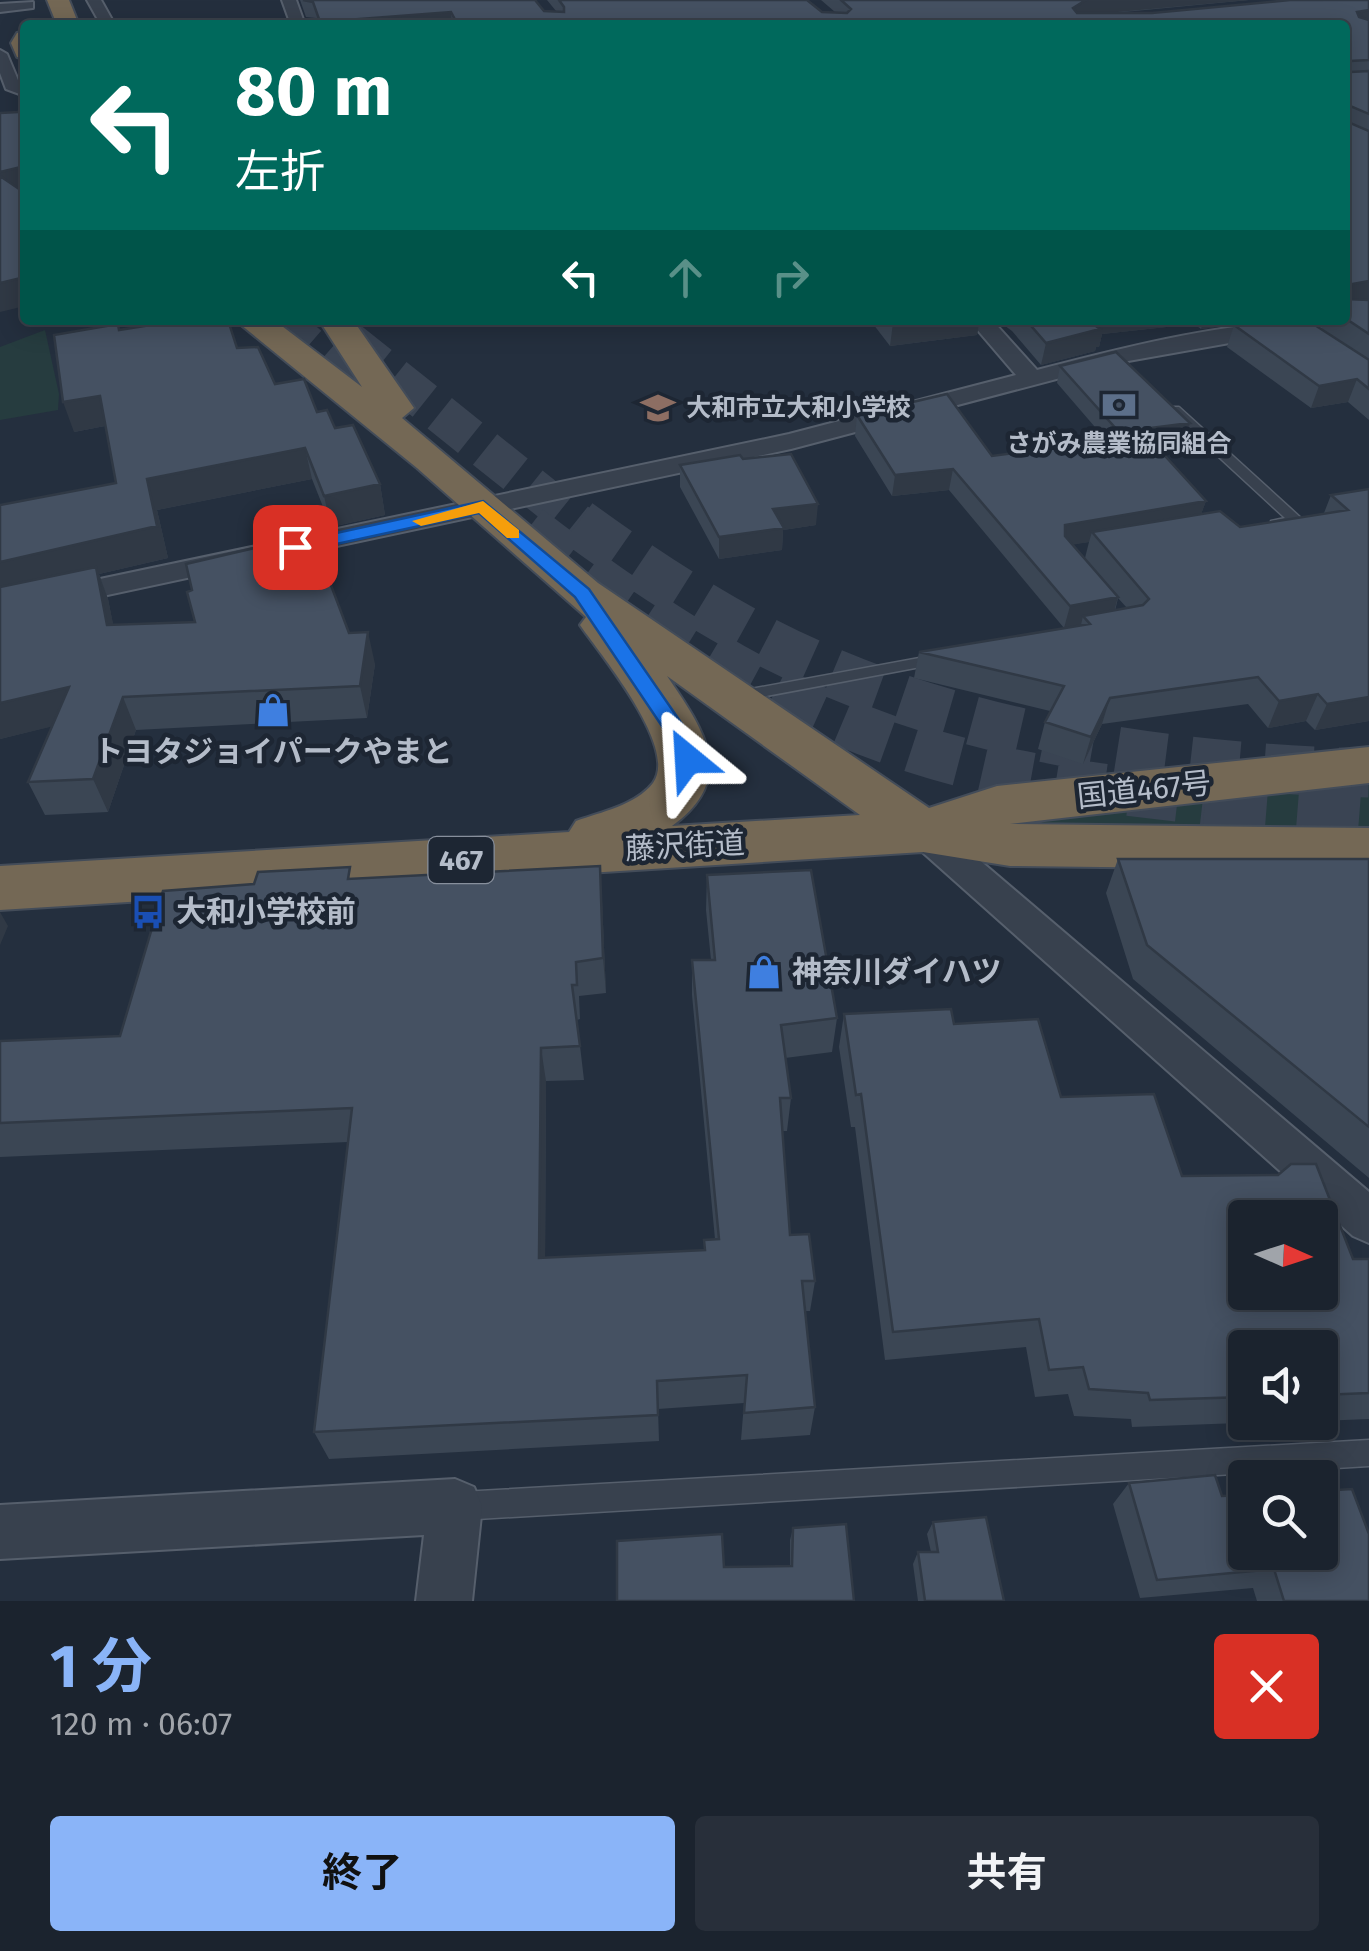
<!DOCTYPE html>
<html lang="ja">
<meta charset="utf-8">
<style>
:root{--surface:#1b232e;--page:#282f3a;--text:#f1f3f6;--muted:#a0a4aa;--line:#39404a;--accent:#8ab4f8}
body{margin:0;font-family:"Fira Sans","Noto Sans JP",sans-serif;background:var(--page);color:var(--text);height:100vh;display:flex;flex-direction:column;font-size:38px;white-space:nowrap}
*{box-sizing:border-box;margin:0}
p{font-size:32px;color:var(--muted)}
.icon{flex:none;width:55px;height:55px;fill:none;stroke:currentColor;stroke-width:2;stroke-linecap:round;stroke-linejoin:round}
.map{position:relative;height:1601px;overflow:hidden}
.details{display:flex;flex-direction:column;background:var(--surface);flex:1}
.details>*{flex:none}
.hud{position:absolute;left:20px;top:20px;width:1330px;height:305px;border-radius:10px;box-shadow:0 5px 25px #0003,0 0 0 2px var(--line);background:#00695c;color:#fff;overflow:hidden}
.needle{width:65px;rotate:93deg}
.buttons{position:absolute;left:1228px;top:1200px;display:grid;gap:20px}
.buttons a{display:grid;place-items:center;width:110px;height:110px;border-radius:10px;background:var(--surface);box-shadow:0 5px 25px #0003,0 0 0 2px var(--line);font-size:50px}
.pin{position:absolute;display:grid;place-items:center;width:85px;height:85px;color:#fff;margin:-42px;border-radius:20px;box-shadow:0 5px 15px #0006}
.me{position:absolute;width:110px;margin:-55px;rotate:333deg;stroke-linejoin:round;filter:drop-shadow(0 0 8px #0008)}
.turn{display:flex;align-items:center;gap:35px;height:210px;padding:0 50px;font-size:45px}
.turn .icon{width:130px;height:130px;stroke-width:2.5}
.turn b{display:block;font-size:70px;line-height:85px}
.lanes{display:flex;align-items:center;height:95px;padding:0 50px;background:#0003;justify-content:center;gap:50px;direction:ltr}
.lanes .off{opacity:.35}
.round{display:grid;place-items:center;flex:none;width:105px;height:105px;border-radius:10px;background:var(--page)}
.headline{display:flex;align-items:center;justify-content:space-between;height:170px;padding:0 50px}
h1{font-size:60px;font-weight:700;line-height:75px;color:var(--accent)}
.action{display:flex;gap:20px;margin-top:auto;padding:20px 50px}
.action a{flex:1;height:115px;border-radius:10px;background:var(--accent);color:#111;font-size:40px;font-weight:700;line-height:115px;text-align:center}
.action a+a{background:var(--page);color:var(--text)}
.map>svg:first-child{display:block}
.green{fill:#263c3f}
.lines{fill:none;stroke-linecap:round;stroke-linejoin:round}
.highway-tunnel-far2{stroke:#3a4453;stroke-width:39;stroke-dasharray:39 19;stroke-linecap:butt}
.highway-tunnel-far1{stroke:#3a4453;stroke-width:49;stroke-dasharray:49 25;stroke-linecap:butt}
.highway-tunnel{stroke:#3a4453;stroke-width:62;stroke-dasharray:62 31;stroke-linecap:butt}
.lane-casing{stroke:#565f6c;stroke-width:3}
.street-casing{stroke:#565f6c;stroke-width:4}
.highway-casing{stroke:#434c59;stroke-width:4}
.lane{fill:#38414e;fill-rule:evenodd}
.street{fill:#38414e;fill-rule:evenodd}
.highway{fill:#746855;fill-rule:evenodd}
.wall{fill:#3b4654;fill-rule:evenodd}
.shaded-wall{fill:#303945}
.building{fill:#455162;stroke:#303945;stroke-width:2.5;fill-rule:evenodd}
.route{fill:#1a73e8;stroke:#114b97;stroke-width:2.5}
.slow{fill:#f59e0b}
.labels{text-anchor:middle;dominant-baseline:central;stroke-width:9;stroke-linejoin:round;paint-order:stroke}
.far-poi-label{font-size:25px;font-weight:bold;fill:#b4bcc9;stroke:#1d2633;text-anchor:start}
.shield{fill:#1d2633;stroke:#878f9c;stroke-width:2.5}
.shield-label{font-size:28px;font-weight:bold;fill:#b4bcc9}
.poi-label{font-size:30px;font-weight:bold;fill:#b4bcc9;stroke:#1d2633;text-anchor:start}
.street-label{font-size:30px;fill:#b4bcc9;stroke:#1d2633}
</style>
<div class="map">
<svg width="1369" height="1601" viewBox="0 0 1369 1601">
<rect width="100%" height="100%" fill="#242f3e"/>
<!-- green -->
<path class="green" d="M45 330 59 394 58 410 0 420V347Z
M1369 782V830H995L991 819Z"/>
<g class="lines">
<!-- highway-tunnel-far2 -->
<path class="highway-tunnel-far2" d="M279 320 369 398
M349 341 581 526"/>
<!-- highway-tunnel-far1 -->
<path class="highway-tunnel-far1" d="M578 523C637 566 699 607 764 641 948 736 1164 768 1369 773
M528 529C662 632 807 725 973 765 1057 785 1143 793 1228 803"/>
<!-- highway-tunnel -->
<path class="highway-tunnel" d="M1205 800 1369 813"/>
<!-- lane casing -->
<g class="lane-casing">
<path id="lane" d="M1171 407H1179L1301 518V524L1271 527V521L1285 518 1171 413Z
M941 654 949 659 947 662 740 701 732 696 740 691Z
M1369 1440V1466L461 1520 451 1516 447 1506 451 1496 461 1492Z"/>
</g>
<!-- street casing -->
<g class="street-casing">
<path id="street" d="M87 0H101L115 25H101Z
M282 0H296L305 25H291Z
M33 2V8L0 12V4Z
M0 50 7 54 20 85 25 86V96L6 89 0 73Z
M969 320H992L1037 370C1132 345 1232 320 1330 320L1319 327 1117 363 791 449 0 618V600L789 434 1016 375Z
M923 819 936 823 1369 1192V1243L1353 1236 910 841 905 832 910 823Z
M455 1479 474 1487 482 1506 472 1601H416L424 1535 0 1559V1505Z"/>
</g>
<!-- highway casing -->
<g class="highway-casing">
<path id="highway" d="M47 0H69L79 25H57Z
M25 31V59L17 57 11 43 17 33Z
M235 320H274L362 387 319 320H353L414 408 402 418 598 583 929 808 997 786 1369 747V783L1010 824 1369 828V870L1010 866 923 852 0 910V866L569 832 576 821C601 812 636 805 653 783 679 748 600 654 580 625L586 617 417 468ZM667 676 860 815 672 826C738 778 704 730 667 676Z"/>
</g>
<!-- lane -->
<use href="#lane" class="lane"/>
<!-- street -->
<use href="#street" class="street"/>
<!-- highway -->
<use href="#highway" class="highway"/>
</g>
<!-- wall -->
<path class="wall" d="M300 0H535L544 11H556L547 0H807L822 12H835L821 0H1249L1114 13H1152L1369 0V420L1348 402 1311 408 1227 347 1234 325 1242 324 1201 329 1194 324 1102 334 1099 347H1096L1095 351 1041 365 1012 331 997 320H1307L1321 329 1324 320H1345V25H318L316 18 306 17Z
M870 320H980L977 335 890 346Z
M120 329 237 348 275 384 317 412 335 428 380 484 385 515 331 527 312 479 157 510 168 558 99 574 108 599 113 625 195 622 309 584 375 664 367 718 136 730 108 812 45 815 28 782 52 726 0 739 116 483 105 426 74 432Z
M1060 366 1185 440 1154 444 1206 501 1201 514 1240 527 1324 513 1331 495 1369 489V721L1315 730 1306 721 1268 728 1248 704 1102 724 1083 764 1038 749 1045 722 1050 711 914 678 919 652 1064 628 949 490 892 496 855 436 857 415 992 456 1107 441 1057 383ZM1089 542 1085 558 1073 544ZM1118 598 1127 608 1115 611Z
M743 459 816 525 783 530 782 550 719 559 680 487V465Z
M1118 859H1369V1178L1133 979 1106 893Z
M707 875 837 1018 832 1052 785 1058 791 1098 787 1131H783L790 1235 815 1281 810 1311H805L815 1407 810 1435 741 1440 744 1403 658 1409 659 1441 329 1459 314 1432 348 1142 0 1157V1041L120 1036 353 879 602 901 606 993 579 996 580 1019 577 1020 584 1080 546 1081 545 1257 704 1250 715 1239 692 995V960H711L706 910Z
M844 1014 954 1024 1061 1097 1182 1176 1353 1259H1369V1419L1320 1421V1348H1245V1422H1266L1132 1427 1131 1419 1074 1416 1068 1394 1035 1397 1026 1347 885 1360 855 1127H851L839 1047Z
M1129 1483 1222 1496 1369 1601H1257L1253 1588 1140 1598 1113 1504Z
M933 1522 1004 1601H918L913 1564 918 1552H931L927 1534Z
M793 1528 854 1601 724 1567 790 1566V1540Z"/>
<!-- shaded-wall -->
<path class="shaded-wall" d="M1086 0H1249L1084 15 1070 24 1073 8Z
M1369 10V25L1352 28 1357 12Z
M451 12 452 25H321L320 22Z
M25 166V192L0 186V172Z
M25 277V306L0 312V283Z
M1369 281V300L1345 306V296L1352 284Z
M923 320H980L977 335 890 346 893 323Z
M1090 320H1195L1194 324 1102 334 1099 347H1096L1095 351 1041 365 1046 343Z
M1204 320H1272L1201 329Z
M1357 379 1348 402 1311 408 1319 386Z
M100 396 110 425 74 432 63 402Z
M1190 423 1185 440 1115 449 1119 432Z
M305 448 312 479 157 510 168 558 99 574 108 599 120 657 0 597V562L147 479Z
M953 469 949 490 892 496 895 475Z
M380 484 385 515 331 527 324 496Z
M1206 501 1198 522 1092 532 1089 542 1060 547 1065 525Z
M818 504 816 525 783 530 782 550 719 559V537L773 509Z
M1118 597 1112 619 1083 616 1081 625 1064 628 1070 606Z
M368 632 375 664 367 718 360 686Z
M69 687 83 719 0 739V703Z
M1318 694 1306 721 1268 728 1279 701Z
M123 697 136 730 108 812 93 779Z
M1369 697V721L1315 730 1327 704Z
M1110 698 1102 724 1083 764 1091 737Z
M600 866 602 901 606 993 603 958Z
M0 912 8 926 0 945Z
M541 1048 546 1081 545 1288 539 1258Z"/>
<!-- building -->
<path class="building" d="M303 0H535L544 11 564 12V7L559 0H807L822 12 847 13 851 9 841 0H1086L1073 8 1077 13H1152L1290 0H1369V10L1357 12 1359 17 1369 20V60L1350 61 1347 68 1351 72 1369 71V114L1348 105 1350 123 1369 131V281L1352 284 1349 294 1345 296V25H458L451 12 320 22 313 2Z
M21 108 25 110V166L0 172V113L18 112Z
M0 176 25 193V277L0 283Z
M1345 299 1369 300V334L1345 318Z
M182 320H228L237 348 258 347 275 384 304 379 317 412 327 410 335 428 353 425 380 484 324 496 305 448 147 479 157 526 0 562V505L116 483 100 396 63 402 54 335 118 324 119 330Z
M890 320H923L893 323Z
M1026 320H1099L1104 325 1096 326 1100 329 1046 343Z
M1263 320H1307L1369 360V389L1357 379 1319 386 1234 325Z
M1116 352 1190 423 1119 432 1060 366Z
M947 394 992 456 1146 435 1206 501 1065 525V536L1118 597 1070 606 953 469 895 475 857 415Z
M791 454 818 504 773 509 784 528 719 537 680 465 740 455 743 459Z
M1369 489V697L1327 704 1318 694 1279 701 1258 677 1110 698 1091 737 1045 722 1064 686 919 652 1090 624 1083 616 1143 605 1149 599 1092 532 1220 511 1240 527 1348 510 1331 495Z
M293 539 309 584 329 580 349 633 368 632 360 686 123 697 93 779 28 782 69 687 0 703V587L96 567 107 625 195 622 187 592 192 590 186 564Z
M1118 859H1369V1127L1147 945Z
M600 866 603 958 576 962 577 985H572L580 1046 541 1048 539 1258 705 1250 704 1240 719 1239 692 960H715L707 875 811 870 837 1018 781 1025 791 1098H780L790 1235 809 1234 815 1281H802L815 1407 744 1413 747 1375 657 1381 658 1415 314 1432 352 1108 0 1123V1041L120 1036 163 891 254 884 258 872 350 867 348 879Z
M951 1009 954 1024 1038 1019 1061 1097 1154 1094 1182 1176 1278 1175 1291 1164H1316L1353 1259H1369V1393L1320 1395V1348H1245V1397L1150 1400 1148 1393 1089 1389 1083 1367 1049 1370 1039 1319 893 1332 861 1094 856 1095 844 1014ZM1245 1218H1320V1292H1245Z
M1215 1475 1222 1496 1245 1495V1552H1320V1491L1352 1489 1369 1534V1601H1284L1274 1569 1157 1580 1129 1483Z
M986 1517 1004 1601H925L918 1552H938L933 1522Z
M846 1524 854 1601H617V1541L722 1534 724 1567 792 1566 793 1528Z"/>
<!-- route -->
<path class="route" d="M483 501 589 589 691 737 699 759 696 764H680L670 738 575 597 479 513 295 553 286 547 295 542Z"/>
<!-- slow -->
<path class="slow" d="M483 501 519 530V538H507L479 513 421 526 412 521Z"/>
<!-- icons -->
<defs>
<g id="bank-bare" transform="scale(2.7)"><path d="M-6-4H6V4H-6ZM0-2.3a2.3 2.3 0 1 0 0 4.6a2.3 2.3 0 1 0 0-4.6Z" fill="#5c6f8a" stroke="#1d2633" stroke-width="2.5" paint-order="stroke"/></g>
<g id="school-bare" transform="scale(2.7)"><path d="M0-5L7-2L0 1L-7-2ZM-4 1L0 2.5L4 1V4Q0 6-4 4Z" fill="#8d6e63" stroke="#1d2633" stroke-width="2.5" paint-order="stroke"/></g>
<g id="shop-bare" transform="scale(2.7)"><path d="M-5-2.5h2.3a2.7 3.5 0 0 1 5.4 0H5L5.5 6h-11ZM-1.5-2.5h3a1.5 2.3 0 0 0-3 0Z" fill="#3f7fe0" stroke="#1d2633" stroke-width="2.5" paint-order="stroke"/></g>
<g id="bus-bare" transform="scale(2.7)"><path d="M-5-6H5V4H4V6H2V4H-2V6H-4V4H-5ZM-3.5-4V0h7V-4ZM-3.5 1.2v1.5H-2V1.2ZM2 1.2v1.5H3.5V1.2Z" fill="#1a4fb4" stroke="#1d2633" stroke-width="2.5" paint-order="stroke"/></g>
</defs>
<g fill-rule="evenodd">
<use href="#bank-bare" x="1119" y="405"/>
<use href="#school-bare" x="658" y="408"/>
<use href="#shop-bare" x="273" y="710"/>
<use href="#bus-bare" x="148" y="912"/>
<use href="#shop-bare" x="764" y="972"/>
</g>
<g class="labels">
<!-- far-poi labels -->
<g class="far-poi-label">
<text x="686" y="408">大和市立大和小学校</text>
<text x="1119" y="444" text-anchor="middle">さがみ農業協同組合</text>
</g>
<!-- shield labels -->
<rect class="shield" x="428.5" y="837" width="65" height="46" rx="8"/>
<g class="shield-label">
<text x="461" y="860">467</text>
</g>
<!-- poi labels -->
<g class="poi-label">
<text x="273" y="752" text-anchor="middle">トヨタジョイパークやまと</text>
<text x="176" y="912">大和小学校前</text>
<text x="792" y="972">神奈川ダイハツ</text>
</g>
<!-- street labels -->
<g class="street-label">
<text transform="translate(1144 790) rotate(-6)">国道467号</text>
<text transform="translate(685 846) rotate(-3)">藤沢街道</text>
</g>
</g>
</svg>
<div class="buttons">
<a><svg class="needle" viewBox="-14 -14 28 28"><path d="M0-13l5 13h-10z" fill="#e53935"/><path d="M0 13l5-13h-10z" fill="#a0a4aa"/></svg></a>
<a><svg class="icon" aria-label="sound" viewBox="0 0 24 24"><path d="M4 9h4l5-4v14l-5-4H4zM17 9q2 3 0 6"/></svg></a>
<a><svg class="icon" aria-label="search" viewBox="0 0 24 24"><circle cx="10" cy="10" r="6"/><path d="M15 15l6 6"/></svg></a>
</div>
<div class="pin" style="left:295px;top:547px;background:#d93025"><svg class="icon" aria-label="arrive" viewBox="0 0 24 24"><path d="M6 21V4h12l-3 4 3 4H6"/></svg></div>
<svg class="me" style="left:688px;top:759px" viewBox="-20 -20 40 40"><path d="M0-17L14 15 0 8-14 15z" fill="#1a73e8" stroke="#fff" stroke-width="4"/></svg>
<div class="hud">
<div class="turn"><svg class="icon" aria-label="left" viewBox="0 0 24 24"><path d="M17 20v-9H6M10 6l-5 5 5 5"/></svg><div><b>80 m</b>左折</div></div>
<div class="lanes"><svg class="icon" aria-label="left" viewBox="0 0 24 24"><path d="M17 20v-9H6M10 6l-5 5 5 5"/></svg><svg class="icon off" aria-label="ahead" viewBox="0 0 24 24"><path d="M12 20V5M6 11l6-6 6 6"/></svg><svg class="icon off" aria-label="right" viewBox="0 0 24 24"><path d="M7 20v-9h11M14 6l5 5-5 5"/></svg></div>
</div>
</div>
<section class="details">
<div class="headline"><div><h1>1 分</h1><p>120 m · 06:07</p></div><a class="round" style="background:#d93025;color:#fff"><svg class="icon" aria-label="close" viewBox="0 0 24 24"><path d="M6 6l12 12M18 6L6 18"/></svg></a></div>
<div class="action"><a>終了</a><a>共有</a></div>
</section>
